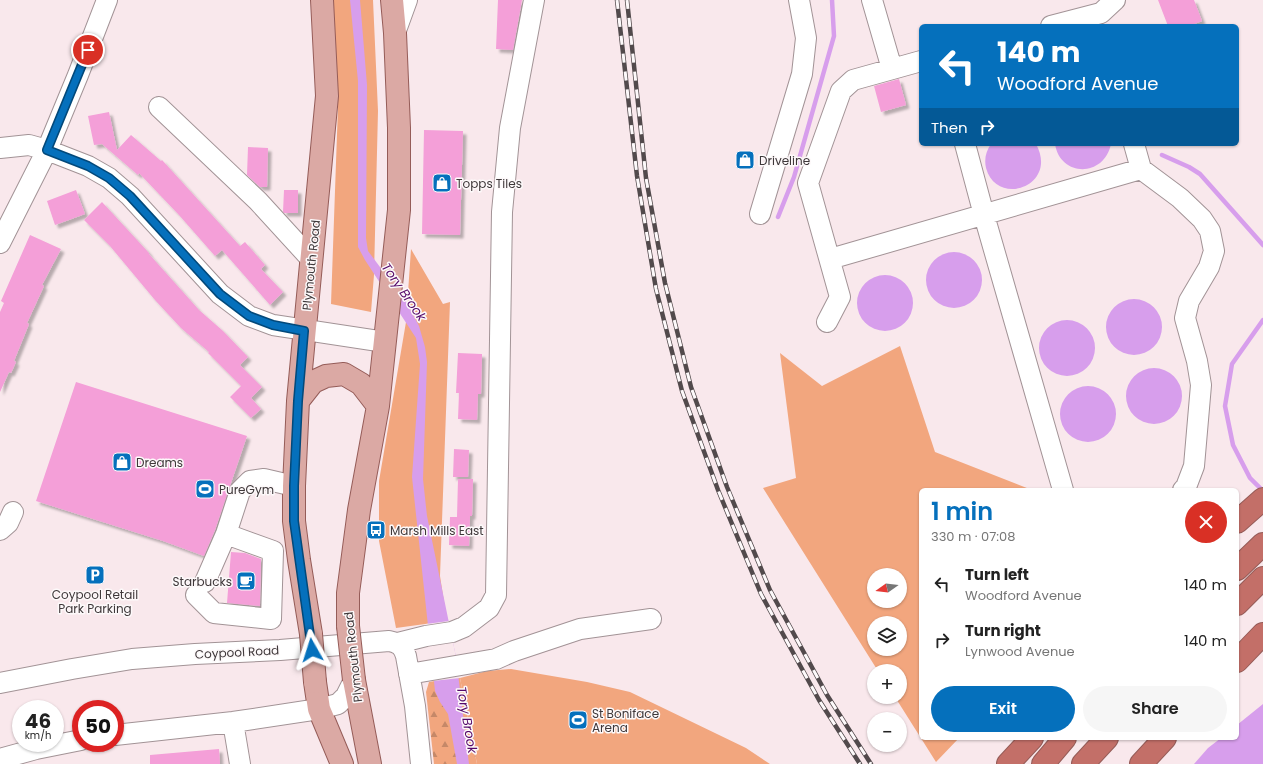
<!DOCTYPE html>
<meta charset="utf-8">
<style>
:root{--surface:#fff;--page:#f6f6f6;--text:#222;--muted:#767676;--accent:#0570bc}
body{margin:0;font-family:Poppins,sans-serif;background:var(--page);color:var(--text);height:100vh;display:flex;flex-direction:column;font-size:15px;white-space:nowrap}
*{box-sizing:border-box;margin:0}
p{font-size:13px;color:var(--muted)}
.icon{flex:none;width:22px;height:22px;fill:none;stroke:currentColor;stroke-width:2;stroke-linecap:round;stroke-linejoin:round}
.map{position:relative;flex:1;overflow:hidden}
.side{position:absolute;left:919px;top:488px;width:320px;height:252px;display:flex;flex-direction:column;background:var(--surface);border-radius:6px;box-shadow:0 1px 3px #0004}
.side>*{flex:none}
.guide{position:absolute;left:919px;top:24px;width:320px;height:122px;border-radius:6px;box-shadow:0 1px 3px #0004;background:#0570bc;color:#fff;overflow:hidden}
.needle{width:26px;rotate:256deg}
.controls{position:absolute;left:867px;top:568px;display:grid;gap:8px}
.controls a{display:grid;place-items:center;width:40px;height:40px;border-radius:50%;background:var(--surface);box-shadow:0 1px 3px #0004;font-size:20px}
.speed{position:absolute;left:12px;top:700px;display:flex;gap:8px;font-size:20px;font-weight:700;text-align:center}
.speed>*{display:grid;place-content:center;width:52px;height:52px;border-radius:50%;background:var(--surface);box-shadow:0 1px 3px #0004;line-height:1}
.speed small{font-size:10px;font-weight:400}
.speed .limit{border:6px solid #d22;background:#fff;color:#111}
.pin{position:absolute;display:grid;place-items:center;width:34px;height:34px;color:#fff;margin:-17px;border:2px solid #fff;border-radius:50%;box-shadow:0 1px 4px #0007}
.me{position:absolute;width:44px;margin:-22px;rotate:354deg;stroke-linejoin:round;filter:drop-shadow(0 0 3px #0008)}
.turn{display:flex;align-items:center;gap:14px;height:84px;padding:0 12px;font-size:18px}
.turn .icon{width:52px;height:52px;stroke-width:2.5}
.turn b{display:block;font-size:28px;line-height:34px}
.then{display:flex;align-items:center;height:38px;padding:0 12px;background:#0003;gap:8px;font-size:15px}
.round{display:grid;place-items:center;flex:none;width:42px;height:42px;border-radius:21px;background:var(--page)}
.overview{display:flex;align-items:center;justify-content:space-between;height:68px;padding:0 12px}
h1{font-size:24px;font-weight:600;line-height:30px;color:var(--accent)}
.primary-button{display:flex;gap:8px;margin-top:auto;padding:8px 12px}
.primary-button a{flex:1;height:46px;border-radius:24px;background:var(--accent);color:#fff;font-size:16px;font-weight:600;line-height:46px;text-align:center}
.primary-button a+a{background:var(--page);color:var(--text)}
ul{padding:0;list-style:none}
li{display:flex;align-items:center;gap:12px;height:56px;padding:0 12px}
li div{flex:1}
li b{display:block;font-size:15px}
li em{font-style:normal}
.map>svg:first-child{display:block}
.green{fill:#f2a67e;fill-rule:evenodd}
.forest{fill:url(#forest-firs)}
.water{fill:#d79eec}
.pier{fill:#f9e8ec}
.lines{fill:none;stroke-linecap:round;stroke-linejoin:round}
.stream{stroke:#d79eec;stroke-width:4.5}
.building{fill:#f49fd8;filter:url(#shadow)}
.minor-casing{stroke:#a29396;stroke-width:22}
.major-casing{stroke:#955c58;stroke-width:24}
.highway-casing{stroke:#955c58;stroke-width:24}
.minor{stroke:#fff;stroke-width:20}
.major{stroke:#dba9a4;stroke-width:22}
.highway{stroke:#c36f68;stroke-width:22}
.rail-casing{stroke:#524a4c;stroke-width:4.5}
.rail{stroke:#fdf9fa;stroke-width:3;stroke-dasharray:9;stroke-linecap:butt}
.major-bridge-casing{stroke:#955c58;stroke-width:24;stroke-linecap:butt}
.major-bridge{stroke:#dba9a4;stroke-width:22}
.route-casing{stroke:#03497a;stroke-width:10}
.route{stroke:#0570bc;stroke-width:7}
.labels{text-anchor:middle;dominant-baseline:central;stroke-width:3;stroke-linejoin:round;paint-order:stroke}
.poi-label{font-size:12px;fill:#3f383a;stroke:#fdf9fa;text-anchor:start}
.street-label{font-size:12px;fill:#3f383a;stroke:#fdf9fa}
.water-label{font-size:13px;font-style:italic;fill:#540869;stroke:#fdf9fa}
</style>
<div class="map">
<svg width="1263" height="764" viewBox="0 0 1263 764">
<defs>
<pattern id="forest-firs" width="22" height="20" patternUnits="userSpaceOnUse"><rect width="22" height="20" fill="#f2a67e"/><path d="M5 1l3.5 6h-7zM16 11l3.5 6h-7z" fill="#c58868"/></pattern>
<filter id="shadow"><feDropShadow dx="3.5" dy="3.5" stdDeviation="1" flood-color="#0004"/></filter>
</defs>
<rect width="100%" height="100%" fill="#f9e8ec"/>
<!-- green -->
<path class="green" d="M331 0H373L378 111 374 275 371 312 331 304 338 106Z
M411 249 443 304 450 302 440 576 447 621 396 628 379 541V481L406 322Z
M900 346 935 452 1032 490H921V738H959L936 762 895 697H900V671H878L763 488 796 478 780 353 822 386ZM874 575H900V601H874ZM874 623H900V649H874Z
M511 669 587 682 630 692 746 748 770 764H477L460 678 487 671Z"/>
<!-- forest -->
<path class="forest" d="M458 677 460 678 477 764H434L426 692 429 682Z"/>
<!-- water -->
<path class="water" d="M350 0H360L367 85 366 238 368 251 407 303 419 326 425 347 427 362 423 479 427 516 456 657 469 764H457L448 714 440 702 435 691 412 477 420 364 416 338 365 260 358 247V81Z
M991 144H1036C1059 186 997 208 986 168 984 159 986 151 991 144Z
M1055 144H1111C1104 178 1060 177 1055 144Z
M926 280a28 28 0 1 1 56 0a28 28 0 1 1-56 0Z
M857 303a28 28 0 1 1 56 0a28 28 0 1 1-56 0Z
M1106 327a28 28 0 1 1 56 0a28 28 0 1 1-56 0Z
M1039 348a28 28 0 1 1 56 0a28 28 0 1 1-56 0Z
M1126 396a28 28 0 1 1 56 0a28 28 0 1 1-56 0Z
M1060 414a28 28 0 1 1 56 0a28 28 0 1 1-56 0Z
M1263 704V764H1194L1208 748 1221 738H1237V725Z"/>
<!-- pier -->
<path class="pier" d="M449 621 460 678 433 681 426 624Z"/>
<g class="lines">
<!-- stream -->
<path class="stream" d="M1162 155 1189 167 1200 174 1263 245
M778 217 794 177 834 36 832 0
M1263 320 1232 364 1225 406 1233 445 1250 478 1263 491"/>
</g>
<!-- building -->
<path class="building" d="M498 0H522L513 50 496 49Z
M1158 0H1194L1202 21 1189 26H1168Z
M899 79 906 105 881 112 874 86Z
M109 112 117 150 131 135 161 161 162 160 240 246 245 242 265 265 261 269 283 292 270 305 222 250 215 256 179 215 139 173 138 175 102 144 94 145 88 116Z
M424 130 463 131 460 235 422 234Z
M248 147 268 148 267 187H260L247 175Z
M76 190 85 214 55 225 47 201Z
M284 190H298V213H284L283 212Z
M102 202 149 253V254L199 310 223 331 248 357 240 365 262 387 251 398 261 409 251 418 230 397 241 386 208 353 209 352 181 328 155 300 110 246 84 220Z
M30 235 61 249 42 285 44 286 27 323 29 324 14 361 16 362 11 373 9 372 0 392V312L4 303 1 301Z
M458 353 482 354 481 394H478L477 420 458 419 459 393H456Z
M76 382 247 436 215 530 204 556 163 541 36 501Z
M454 449 469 450 468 477H453Z
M458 479H473L472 516H470L469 546 449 545 450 517H457Z
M231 552 245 553 261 559 260 606 227 603Z
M219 749 220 764H150V755Z"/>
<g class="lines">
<!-- minor casing -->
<g class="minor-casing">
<path id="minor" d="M872 0 892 69
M1051 26 1101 13 1115 0
M395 33 407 0
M159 107 258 201 311 259
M965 144 984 215 1063 490
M1134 144 1141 169 1180 198 1202 219 1210 231 1214 251 1209 267 1189 301 1185 318 1197 361 1201 385 1194 466 1186 487 1183 490
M0 148 29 145 47 150 88 166 109 178 130 196 220 294 249 316 273 325 385 342
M760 214 802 74 806 38 799 0
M0 243 47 150 78 75 107 0
M830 259 1141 169
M827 322 840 297 808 183 841 91 853 80 921 61
M0 530 8 523 13 512
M205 582 226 534 240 491 250 481 264 479 294 486
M196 595 214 613 271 619 273 551 226 534
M398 643 426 636 452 632 464 627 489 608 496 595 502 212 510 128 534 0
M409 674 496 659 514 651 580 629 651 619
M0 683 72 669 132 659 195 654 280 650 389 641C399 643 403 646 406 656L415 706 421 764
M233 722 240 764
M115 735 233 722 319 709 338 704 346 696 354 680
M0 759 36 749 81 740"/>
</g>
<!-- major casing -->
<g class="major-casing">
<path id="major" d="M298 401 313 382 326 376 344 374 361 384 378 406
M348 626V593L359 510 378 406 399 210V128L395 33 392 0
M311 634 299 560 294 521V486L298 401 327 96 322 0
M354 680 370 764
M315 682 319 709 342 764"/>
</g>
<!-- highway casing -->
<g class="highway-casing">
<path id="highway" d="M1237 522 1263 499
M1237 569 1263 544
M1237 604 1263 578
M1237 661 1263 634
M1008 764 1032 738
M1043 764 1065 738
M1083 764 1107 738
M1141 764 1165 738"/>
</g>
<!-- minor -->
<use href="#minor" class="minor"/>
<!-- major -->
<use href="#major" class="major"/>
<!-- highway -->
<use href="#highway" class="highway"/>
<!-- rail casing -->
<g class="rail-casing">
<path id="rail" d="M617 0 637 176 656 289 682 391 718 490 761 594 819 700 860 764
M627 0 646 178 665 283 691 387 727 487 770 590 827 695 871 764"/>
</g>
<!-- rail -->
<use href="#rail" class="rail"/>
<!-- major-bridge casing -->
<g class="major-bridge-casing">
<path id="major-bridge" d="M348 626 354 680
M311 634 315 682"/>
</g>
<!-- major-bridge -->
<use href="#major-bridge" class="major-bridge"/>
</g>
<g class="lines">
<!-- route casing -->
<g class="route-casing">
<path id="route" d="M88 50 47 150 88 166 109 178 130 196 220 294 249 316 273 325 304 331 298 401 294 486V521L312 650"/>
</g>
<!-- route -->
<use href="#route" class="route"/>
</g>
<!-- icons -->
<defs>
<g id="shop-square" transform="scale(1)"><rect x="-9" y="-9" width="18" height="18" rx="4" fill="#0570bc" stroke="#fdf9fa"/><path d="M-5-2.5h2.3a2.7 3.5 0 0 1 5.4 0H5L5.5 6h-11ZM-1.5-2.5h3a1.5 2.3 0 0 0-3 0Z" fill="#fff"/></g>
<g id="stadium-square" transform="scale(1)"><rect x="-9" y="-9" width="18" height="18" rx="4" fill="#0570bc" stroke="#fdf9fa"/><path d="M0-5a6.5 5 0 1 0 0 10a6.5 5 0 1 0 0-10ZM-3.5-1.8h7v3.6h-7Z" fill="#fff"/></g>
<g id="bus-square" transform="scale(1)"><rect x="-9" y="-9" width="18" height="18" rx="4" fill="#0570bc" stroke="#fdf9fa"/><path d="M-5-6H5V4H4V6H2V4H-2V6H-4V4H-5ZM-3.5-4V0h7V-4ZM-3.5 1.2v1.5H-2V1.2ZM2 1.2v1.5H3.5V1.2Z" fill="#fff"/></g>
<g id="parking-square" transform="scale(1)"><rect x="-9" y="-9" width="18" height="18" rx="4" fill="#0570bc" stroke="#fdf9fa"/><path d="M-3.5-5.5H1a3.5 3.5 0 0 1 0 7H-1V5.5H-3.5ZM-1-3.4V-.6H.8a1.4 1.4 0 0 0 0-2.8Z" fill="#fff"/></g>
<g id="cafe-square" transform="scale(1)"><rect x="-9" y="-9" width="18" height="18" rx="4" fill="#0570bc" stroke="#fdf9fa"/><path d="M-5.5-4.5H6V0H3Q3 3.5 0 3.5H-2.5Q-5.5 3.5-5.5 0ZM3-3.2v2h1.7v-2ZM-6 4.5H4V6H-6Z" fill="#fff"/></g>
</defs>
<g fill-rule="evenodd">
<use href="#shop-square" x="745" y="160"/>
<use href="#shop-square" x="442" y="183"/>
<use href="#shop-square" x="122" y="462"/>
<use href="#stadium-square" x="205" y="489"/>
<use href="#bus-square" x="376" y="530"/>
<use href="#parking-square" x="95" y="575"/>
<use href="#cafe-square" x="246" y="581"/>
<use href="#stadium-square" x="578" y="720"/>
</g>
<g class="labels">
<!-- poi labels -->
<g class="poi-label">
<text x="759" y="160">Driveline</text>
<text x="456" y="183">Topps Tiles</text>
<text x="136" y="462">Dreams</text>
<text x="219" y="489">PureGym</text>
<text x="390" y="530">Marsh Mills East</text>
<text x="232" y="581" text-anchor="end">Starbucks</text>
<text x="95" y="594" text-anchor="middle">Coypool Retail<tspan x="95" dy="14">Park Parking</tspan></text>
<text x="592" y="713">St Boniface<tspan x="592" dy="14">Arena</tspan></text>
</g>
<!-- street labels -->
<g class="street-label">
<text transform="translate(311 265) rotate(-84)">Plymouth Road</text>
<text transform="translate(237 652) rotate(-3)">Coypool Road</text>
<text transform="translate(353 657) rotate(-96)">Plymouth Road</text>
</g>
<!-- water labels -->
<g class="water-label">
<text transform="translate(404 292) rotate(55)">Tory Brook</text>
<text transform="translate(467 720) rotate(80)">Tory Brook</text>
</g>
</g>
</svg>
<div class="controls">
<a><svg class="needle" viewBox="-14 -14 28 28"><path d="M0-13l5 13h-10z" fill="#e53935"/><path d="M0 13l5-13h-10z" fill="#767676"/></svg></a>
<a><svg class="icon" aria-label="layers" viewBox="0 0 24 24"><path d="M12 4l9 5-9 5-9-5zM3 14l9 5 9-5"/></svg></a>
<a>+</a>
<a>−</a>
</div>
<div class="speed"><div>46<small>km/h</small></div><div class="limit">50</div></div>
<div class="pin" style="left:88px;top:50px;background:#d93025"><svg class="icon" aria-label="arrive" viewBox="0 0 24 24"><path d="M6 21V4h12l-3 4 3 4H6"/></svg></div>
<svg class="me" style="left:312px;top:650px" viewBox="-20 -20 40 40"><path d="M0-17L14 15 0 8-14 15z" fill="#0570bc" stroke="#fff" stroke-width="4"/></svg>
<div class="guide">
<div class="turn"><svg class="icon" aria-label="left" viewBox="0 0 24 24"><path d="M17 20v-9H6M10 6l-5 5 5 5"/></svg><div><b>140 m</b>Woodford Avenue</div></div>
<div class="then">Then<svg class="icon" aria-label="right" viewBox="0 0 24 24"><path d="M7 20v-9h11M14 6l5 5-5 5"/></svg></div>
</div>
<section class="side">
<div class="overview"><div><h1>1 min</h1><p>330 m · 07:08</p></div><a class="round" style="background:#d93025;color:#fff"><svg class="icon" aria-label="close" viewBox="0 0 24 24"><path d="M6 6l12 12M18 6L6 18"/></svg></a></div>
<ul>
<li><svg class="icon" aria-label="left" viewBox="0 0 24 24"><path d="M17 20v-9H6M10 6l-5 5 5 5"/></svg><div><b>Turn left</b><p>Woodford Avenue</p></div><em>140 m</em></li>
<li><svg class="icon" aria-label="right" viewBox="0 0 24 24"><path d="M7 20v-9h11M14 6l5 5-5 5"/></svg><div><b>Turn right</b><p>Lynwood Avenue</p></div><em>140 m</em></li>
</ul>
<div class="primary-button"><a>Exit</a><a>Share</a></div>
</section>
</div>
